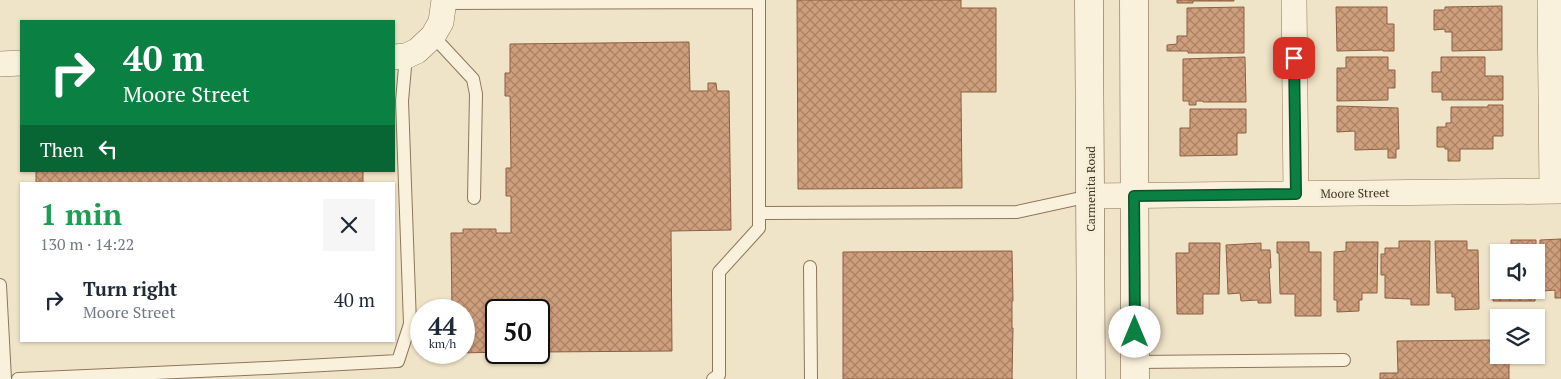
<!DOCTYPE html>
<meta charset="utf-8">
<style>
:root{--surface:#fff;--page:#f6f6f7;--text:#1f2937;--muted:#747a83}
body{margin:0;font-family:"PT Serif",serif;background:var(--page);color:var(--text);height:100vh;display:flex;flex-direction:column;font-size:19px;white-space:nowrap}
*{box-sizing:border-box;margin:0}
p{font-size:16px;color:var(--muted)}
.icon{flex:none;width:28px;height:28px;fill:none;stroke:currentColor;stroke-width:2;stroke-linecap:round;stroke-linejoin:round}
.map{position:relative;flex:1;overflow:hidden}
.drawer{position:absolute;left:20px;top:182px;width:375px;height:160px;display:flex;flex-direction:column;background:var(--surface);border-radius:0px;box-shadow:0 1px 4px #0004}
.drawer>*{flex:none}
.top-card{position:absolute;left:20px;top:20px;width:375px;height:152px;border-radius:0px;box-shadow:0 1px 4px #0004;background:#0b8043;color:#fff;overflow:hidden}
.controls{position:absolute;left:1490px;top:244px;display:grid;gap:10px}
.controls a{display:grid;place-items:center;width:55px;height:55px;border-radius:0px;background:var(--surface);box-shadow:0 1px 4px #0004;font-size:25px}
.speed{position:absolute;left:410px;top:299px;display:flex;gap:10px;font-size:25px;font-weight:700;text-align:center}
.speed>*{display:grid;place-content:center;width:65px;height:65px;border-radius:50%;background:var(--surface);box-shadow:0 1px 4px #0004;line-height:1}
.speed small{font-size:12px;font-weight:400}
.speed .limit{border:2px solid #111;border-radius:8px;background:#fff;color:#111}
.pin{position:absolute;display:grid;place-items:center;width:42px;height:42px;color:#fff;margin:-21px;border-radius:10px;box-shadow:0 2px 8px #0006}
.me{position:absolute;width:55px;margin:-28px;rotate:0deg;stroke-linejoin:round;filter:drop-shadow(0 0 4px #0008)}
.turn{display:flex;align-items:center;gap:18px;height:105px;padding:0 20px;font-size:22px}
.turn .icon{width:65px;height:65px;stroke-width:2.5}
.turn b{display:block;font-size:35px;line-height:42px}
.then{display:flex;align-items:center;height:48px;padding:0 20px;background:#0003;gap:10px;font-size:19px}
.round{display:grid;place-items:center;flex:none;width:52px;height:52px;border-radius:0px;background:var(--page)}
.overview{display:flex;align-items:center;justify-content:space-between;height:85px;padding:0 20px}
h1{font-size:30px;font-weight:800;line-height:38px;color:#1e9e55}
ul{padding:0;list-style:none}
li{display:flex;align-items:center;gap:15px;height:65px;padding:0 20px}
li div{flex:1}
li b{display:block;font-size:19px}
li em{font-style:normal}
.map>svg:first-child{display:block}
.building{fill:url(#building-cross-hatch);stroke:#8d5f41}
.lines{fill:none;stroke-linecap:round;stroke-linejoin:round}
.lane-casing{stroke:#8d765c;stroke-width:14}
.street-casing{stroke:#8d765c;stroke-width:26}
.secondary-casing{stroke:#6f573f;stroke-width:29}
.lane{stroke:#faf1dc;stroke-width:12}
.street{stroke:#faf1dc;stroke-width:25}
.secondary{stroke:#faf1dc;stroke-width:28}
.route-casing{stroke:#07532c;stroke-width:12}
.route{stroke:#0b8043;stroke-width:9}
.labels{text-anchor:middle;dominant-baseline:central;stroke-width:5;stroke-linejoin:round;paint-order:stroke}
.street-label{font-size:12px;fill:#3d2e20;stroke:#f7eed8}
</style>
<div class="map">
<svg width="1561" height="379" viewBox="0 0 1561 379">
<defs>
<pattern id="building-cross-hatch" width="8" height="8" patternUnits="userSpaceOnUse" patternTransform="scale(1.25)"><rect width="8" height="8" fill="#cf9f7d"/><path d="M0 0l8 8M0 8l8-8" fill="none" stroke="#a98266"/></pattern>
</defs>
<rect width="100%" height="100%" fill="#f0e4c8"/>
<!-- building -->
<path class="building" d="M797 0H961V8H996V92H961L962 188 798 189Z
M1177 0H1234V1H1193V3H1177Z
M1502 6V50L1452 51V32H1445V29L1434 30V10H1445V7Z
M1244 7V53H1188V51H1167V45L1177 44V36H1187V8Z
M1336 7H1387V24H1394V51H1383V50L1337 51Z
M689 42 690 91H708V83H716L717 91H729L731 230 671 231 672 351 539 352V310H496V352H517L452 353 464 352V310H452L451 233H463V229H496V233H511V196H506V168H511L510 96H505V73H510V44Z
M1245 57 1246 102H1203V101H1196V105H1189V101H1183V59Z
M1346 57H1388V70H1395V88H1388V100L1337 101V68H1346Z
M1441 57H1485V76H1503V100H1442V92H1432V72H1441Z
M1488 105H1503V136H1493V149H1460V161H1448V149H1445V147H1437V127H1446V123H1451V107H1488Z
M1337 106 1398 108 1399 149H1396V158H1388V149L1355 150V131L1337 132Z
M1190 109H1246V133H1237V155L1180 156V128H1190Z
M36 171H363V184H36Z
M1561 239V298H1555V290L1543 291 1542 249H1540V240Z
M1511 240H1536V252H1511Z
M1399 241H1430L1429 305H1411V299L1385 298V275H1381V254H1385V248H1399Z
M1435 241H1467V250H1478L1479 309 1455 310V297H1452V293H1437Z
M1277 242H1309V252H1321V316H1295V294H1280L1279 253H1277Z
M1346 242H1378L1377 293H1362V300H1359V311L1337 312V300H1334V252L1346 251Z
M1189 243H1220L1219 294H1203V314H1177L1176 253H1189Z
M1261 243V250H1270L1271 268H1269L1271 303H1258V300L1241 301 1240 293 1228 294 1226 245Z
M1012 251 1013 301H1012V328H1013L1012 378 1013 379H843V252Z
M1493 259H1499V290H1535V301H1493Z
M1499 340 1500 358H1509V379H1380V373H1398L1397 341Z"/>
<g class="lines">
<!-- lane casing -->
<g class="lane-casing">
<path id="lane" d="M759 0V213L1017 212 1090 196
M444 3 759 2
M433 36 473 79 476 94 474 198
M810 267 811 379
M0 285 5 379
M1135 362 1344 360
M18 379 268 368 398 361 410 324 402 101 406 56
M713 379 719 375V272L759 228V213"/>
</g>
<!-- street casing -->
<g class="street-casing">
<path id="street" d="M1294 0 1296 194
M1550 0 1552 191
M394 57 406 56 417 51 433 36 441 22 444 0
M0 64 21 63
M1090 196 1561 191"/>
</g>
<!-- secondary casing -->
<g class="secondary-casing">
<path id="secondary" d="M1089 0 1091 379
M1134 0 1135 379"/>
</g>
<!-- lane -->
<use href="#lane" class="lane"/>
<!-- street -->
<use href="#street" class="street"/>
<!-- secondary -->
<use href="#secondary" class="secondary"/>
</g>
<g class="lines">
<!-- route casing -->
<g class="route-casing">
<path id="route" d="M1135 332 1134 196 1296 194 1294 58"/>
</g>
<!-- route -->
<use href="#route" class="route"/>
</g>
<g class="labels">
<!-- street labels -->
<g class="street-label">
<text transform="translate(1090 189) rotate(-90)">Carmenita Road</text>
<text transform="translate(1355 193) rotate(-1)">Moore Street</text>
</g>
</g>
</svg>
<div class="controls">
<a><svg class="icon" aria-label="sound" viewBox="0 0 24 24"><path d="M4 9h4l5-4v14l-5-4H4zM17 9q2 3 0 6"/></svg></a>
<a><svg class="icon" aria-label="layers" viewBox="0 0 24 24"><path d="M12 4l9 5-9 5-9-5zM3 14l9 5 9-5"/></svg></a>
</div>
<div class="speed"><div>44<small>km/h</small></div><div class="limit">50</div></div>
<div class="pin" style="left:1294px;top:58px;background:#d93025"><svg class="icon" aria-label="arrive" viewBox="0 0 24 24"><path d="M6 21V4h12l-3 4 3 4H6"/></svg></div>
<svg class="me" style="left:1135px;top:332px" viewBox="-20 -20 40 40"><circle r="19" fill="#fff"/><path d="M0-13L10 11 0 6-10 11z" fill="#0b8043"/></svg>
<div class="top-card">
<div class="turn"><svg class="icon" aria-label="right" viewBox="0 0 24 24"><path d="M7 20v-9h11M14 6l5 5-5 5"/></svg><div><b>40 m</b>Moore Street</div></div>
<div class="then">Then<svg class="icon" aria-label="left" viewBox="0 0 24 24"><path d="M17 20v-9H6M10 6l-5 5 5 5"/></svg></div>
</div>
<section class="drawer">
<div class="overview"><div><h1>1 min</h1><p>130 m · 14:22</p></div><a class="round"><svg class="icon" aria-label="close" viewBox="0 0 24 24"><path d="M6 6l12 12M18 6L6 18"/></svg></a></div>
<ul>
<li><svg class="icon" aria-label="right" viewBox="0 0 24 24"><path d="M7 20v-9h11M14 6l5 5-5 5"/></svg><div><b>Turn right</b><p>Moore Street</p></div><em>40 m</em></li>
</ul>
</section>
</div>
